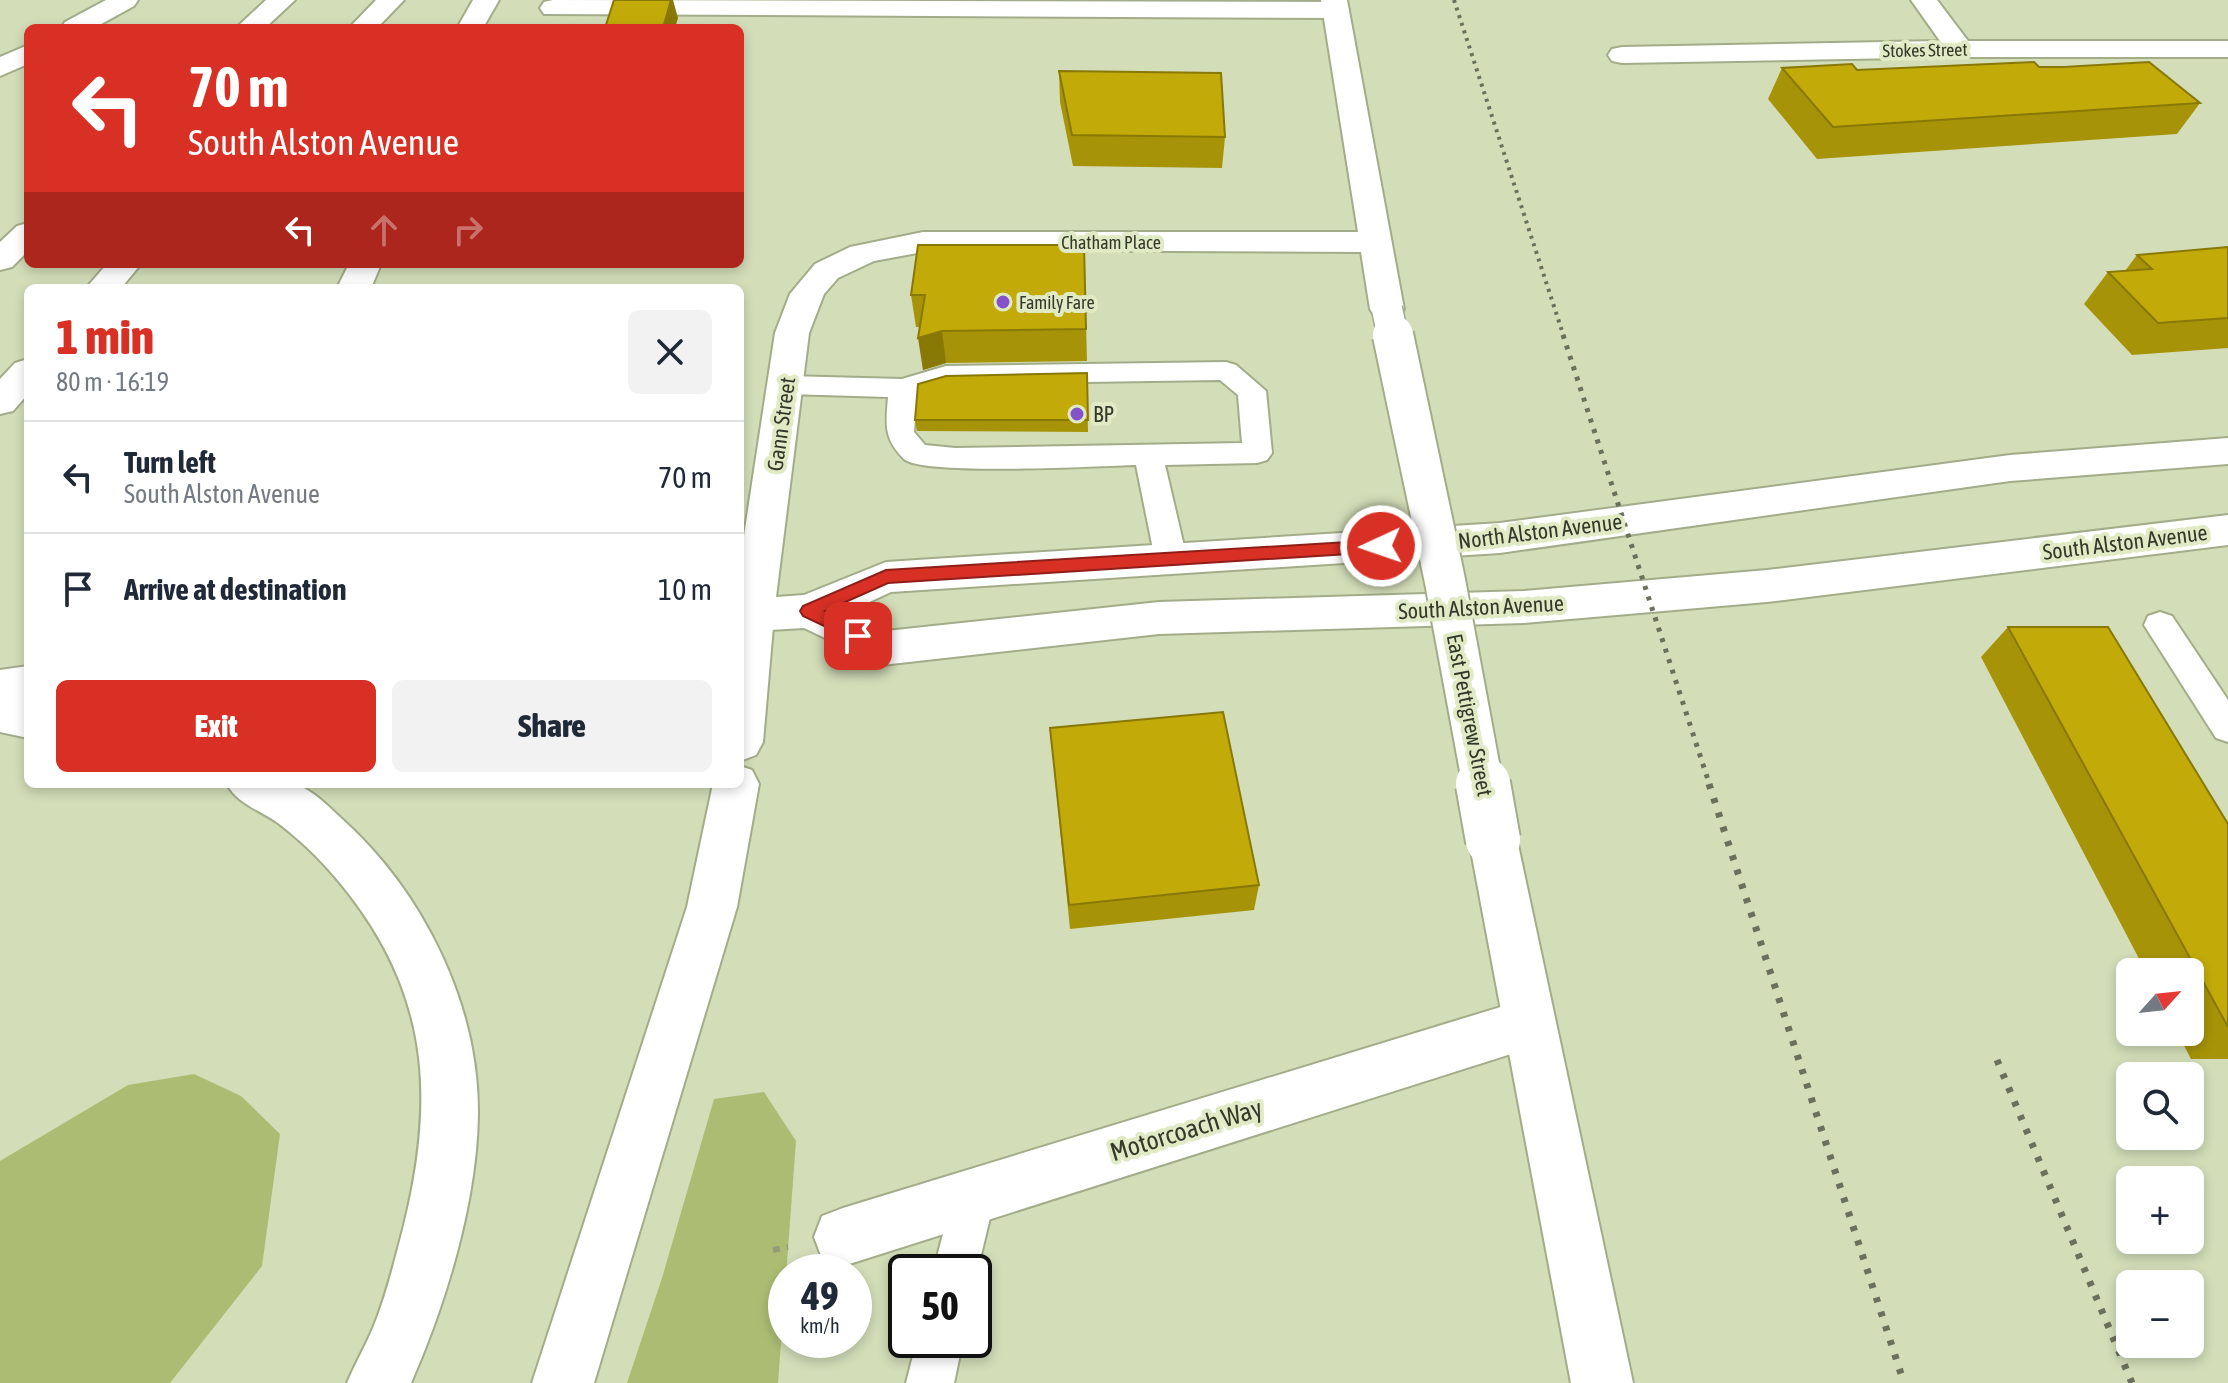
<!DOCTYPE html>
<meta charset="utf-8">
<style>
:root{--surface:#fff;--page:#f2f2f3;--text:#1f2937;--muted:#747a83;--line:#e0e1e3;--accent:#d93025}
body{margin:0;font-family:"Asap Condensed",sans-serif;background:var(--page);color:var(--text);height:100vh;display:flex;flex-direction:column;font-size:30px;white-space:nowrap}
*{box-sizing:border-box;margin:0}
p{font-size:26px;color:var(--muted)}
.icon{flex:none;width:44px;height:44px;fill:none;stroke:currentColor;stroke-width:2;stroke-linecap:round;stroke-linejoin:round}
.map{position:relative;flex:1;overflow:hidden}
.details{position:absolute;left:24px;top:284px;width:720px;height:504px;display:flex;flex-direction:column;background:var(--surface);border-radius:12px;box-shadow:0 4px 12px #0003}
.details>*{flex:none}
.hud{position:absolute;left:24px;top:24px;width:720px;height:244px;border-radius:12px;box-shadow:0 4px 12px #0003;background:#d93025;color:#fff;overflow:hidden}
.needle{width:52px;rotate:63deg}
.fabs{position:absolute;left:2116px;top:958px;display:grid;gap:16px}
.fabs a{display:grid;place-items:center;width:88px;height:88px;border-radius:12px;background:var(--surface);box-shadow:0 4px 12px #0003;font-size:40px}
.speed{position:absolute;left:768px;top:1254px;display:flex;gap:16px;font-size:40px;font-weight:700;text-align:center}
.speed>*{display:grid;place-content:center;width:104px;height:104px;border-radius:50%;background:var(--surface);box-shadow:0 4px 12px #0003;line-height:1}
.speed small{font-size:20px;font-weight:400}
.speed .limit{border:4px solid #111;border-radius:12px;background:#fff;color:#111}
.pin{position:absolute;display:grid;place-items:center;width:68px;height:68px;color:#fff;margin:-34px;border-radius:16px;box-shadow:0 4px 12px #0006}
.me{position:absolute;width:88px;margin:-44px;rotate:267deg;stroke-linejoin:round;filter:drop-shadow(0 0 6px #0008)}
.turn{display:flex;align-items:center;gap:28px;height:168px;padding:0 32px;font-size:36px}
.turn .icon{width:104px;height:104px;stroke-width:2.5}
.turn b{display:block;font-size:56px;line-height:68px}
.lanes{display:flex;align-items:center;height:76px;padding:0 32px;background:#0003;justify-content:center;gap:40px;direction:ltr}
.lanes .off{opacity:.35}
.round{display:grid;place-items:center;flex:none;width:84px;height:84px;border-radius:12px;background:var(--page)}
.head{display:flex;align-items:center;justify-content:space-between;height:136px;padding:0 32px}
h1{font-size:48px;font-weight:800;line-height:60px;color:var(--accent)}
.primary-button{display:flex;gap:16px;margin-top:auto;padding:16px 32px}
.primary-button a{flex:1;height:92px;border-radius:12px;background:var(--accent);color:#fff;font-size:32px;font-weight:800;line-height:92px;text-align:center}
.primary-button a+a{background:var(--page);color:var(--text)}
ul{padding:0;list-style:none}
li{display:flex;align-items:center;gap:24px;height:112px;padding:0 32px;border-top:2px solid var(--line)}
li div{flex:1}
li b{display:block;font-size:30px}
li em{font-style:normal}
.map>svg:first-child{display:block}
.green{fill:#acbd73}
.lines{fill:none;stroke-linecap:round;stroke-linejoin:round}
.lane-casing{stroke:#a3ac89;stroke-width:4}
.street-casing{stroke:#a3ac89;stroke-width:4}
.secondary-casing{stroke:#a3ac89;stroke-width:4}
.primary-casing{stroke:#a3ac89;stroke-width:4}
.highway-casing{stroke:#a3ac89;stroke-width:4}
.path{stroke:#939a7e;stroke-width:6;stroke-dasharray:7 7;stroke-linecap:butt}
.lane{fill:#fff;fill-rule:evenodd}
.street{fill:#fff;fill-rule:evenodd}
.secondary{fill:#fff;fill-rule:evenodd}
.primary{fill:#fff;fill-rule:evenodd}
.highway{fill:#fff;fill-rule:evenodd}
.rail-far2{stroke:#6b705b;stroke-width:4;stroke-dasharray:3 5;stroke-linecap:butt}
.rail-far1{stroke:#6b705b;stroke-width:5;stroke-dasharray:4 7;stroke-linecap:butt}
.rail{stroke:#6b705b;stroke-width:7;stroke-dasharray:5 10;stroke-linecap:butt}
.secondary-bridge-far2-casing{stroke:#a3ac89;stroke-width:33;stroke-linecap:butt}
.secondary-bridge-far1-casing{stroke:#a3ac89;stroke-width:44;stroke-linecap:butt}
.secondary-bridge-casing{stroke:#a3ac89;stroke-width:58;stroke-linecap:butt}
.secondary-bridge-far2{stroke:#fff;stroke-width:30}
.secondary-bridge-far1{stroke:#fff;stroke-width:40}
.secondary-bridge{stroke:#fff;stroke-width:54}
.wall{fill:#a79308}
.shaded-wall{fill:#887806}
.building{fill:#c2ab09;stroke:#887806;stroke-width:2}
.route{fill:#d93025;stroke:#8d1f18;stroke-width:2}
.poi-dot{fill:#8452cb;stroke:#e0eac4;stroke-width:3}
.labels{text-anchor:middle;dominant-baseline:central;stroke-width:8;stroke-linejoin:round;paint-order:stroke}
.far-street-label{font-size:18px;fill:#35382a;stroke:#e0eac4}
.far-poi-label{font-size:18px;fill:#35382a;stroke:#e0eac4;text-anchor:start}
.poi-label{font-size:22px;fill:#35382a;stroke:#e0eac4;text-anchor:start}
.street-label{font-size:22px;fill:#35382a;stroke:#e0eac4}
.near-street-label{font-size:26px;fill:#35382a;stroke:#e0eac4}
</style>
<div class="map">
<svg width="2228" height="1383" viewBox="0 0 2228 1383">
<rect width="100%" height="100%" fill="#d3ddb8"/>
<!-- green -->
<path class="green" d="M194 1074 241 1096 280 1134 262 1266 170 1383H0V1161L128 1085Z
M764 1092 796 1141 778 1383H627L662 1278 714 1099Z"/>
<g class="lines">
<!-- lane casing -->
<g class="lane-casing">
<path id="lane" d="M1226 362 1236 365 1266 391 1272 453 1267 460 1257 463 1165 465 1187 559 1182 567 1171 571 1160 567 1155 559 1136 465C1101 466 922 476 904 459 883 438 886 424 888 397L787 394 777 392 773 385 777 378 787 376 902 379 946 366ZM1220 380 1238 395 1242 443 955 448 925 445 914 432 917 393 947 384Z
M2160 612 2172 616 2228 700V742L2216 738 2144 625 2148 616Z
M973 1175 989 1181 995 1197 974 1284V1272H933L957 1181Z
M917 1340H963L954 1383H906Z"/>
</g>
<!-- street casing -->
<g class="street-casing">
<path id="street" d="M553 0 1336 2 1345 4 1349 10 1345 16 1336 18 544 14 540 8 544 2Z
M1911 0H1937L1968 41H2228V57H1960L1622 63 1612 61 1608 55 1612 49 1622 47 1940 41Z
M1530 998 1549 1005 1556 1023 1549 1041 1530 1048 843 1266 822 1258 814 1237 822 1216 843 1208Z"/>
</g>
<!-- secondary casing -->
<g class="secondary-casing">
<path id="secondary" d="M1321 0H1347L1404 309 1399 317 1387 320 1375 317 1370 309 1361 252 956 250 923 252 874 261 838 278 824 294 809 333 776 597 804 595 886 562 1500 523 2010 455 2228 438V464L2010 481 1500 553 891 592 848 612 886 631 1159 602 1524 591 1767 570 2228 515V545L1767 602 1524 623 1159 634 882 665 804 628 753 631 740 627V562L775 333 790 294 815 264 850 247 923 232H1358Z
M1493 819 1510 825 1517 840 1633 1383H1571L1469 840 1476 825Z"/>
</g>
<!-- primary casing -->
<g class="primary-casing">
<path id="primary" d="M28 666V702L0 706V670Z"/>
</g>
<!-- highway casing -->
<g class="highway-casing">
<path id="highway" d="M106 0H138L134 6 94 28H61L65 22Z
M266 0H295L265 28H236Z
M376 0H404L377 28H349Z
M473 0H499L483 28H457Z
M28 45V64L0 76V57Z
M28 223V251L12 267 0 270V242L17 226Z
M107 264H141L121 288H86Z
M349 264H381L371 288H337Z
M28 359V394L13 411 0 414V379L15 363Z
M753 599 768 604 774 615 763 742 756 755 740 761V603Z
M0 696 28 702V738L0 732Z
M740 766 752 770 759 784 737 907 594 1383H532L687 907 713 784H740Z
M227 784C248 784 273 780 293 784 310 787 330 808 342 819 423 892 479 1005 478 1114 477 1202 446 1303 411 1383H347C355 1364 365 1347 373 1328 386 1297 394 1263 403 1229 437 1094 429 987 335 877 318 857 299 839 278 823 260 810 237 804 227 784Z"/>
</g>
<!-- path -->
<path class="path" d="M773 1250 788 1247"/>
<!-- lane -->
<use href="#lane" class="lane"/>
<!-- street -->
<use href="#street" class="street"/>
<!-- secondary -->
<use href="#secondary" class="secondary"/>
<!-- primary -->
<use href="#primary" class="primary"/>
<!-- highway -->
<use href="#highway" class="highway"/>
<!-- rail-far2 -->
<path class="rail-far2" d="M1454 0 1564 337"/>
<!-- rail-far1 -->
<path class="rail-far1" d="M1563 335 1710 786"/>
<!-- rail -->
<path class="rail" d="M1709 784 1904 1383
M1997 1060 2132 1383"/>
<!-- secondary-bridge-far2 casing -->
<g class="secondary-bridge-far2-casing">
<path id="secondary-bridge-far2" d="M1387 309 1393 337"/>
</g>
<!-- secondary-bridge-far1 casing -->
<g class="secondary-bridge-far1-casing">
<path id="secondary-bridge-far1" d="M1393 335 1445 581 1483 786"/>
</g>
<!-- secondary-bridge casing -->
<g class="secondary-bridge-casing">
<path id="secondary-bridge" d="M1483 784 1493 840"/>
</g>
<!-- secondary-bridge-far2 -->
<use href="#secondary-bridge-far2" class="secondary-bridge-far2"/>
<!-- secondary-bridge-far1 -->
<use href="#secondary-bridge-far1" class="secondary-bridge-far1"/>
<!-- secondary-bridge -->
<use href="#secondary-bridge" class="secondary-bridge"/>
</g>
<!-- wall -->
<path class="wall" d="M2039 67 2200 103 2177 134 1817 159 1768 99 1782 68 1857 70Z
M1059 71 1225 137 1222 168 1073 166 1060 102Z
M1084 245 1087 361 946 363 923 370 920 327H916L911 295Z
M2228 247V348L2132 355 2084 304 2108 272 2125 271 2137 255Z
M1087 373 1088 432 917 431 915 420Z
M2008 627 2228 824V1059H2191L2177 1032H2190V972H2146L1981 657Z
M1050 728 1259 885 1254 910 1070 929Z"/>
<!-- shaded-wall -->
<path class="shaded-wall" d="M671 0H673L678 18 675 28H663Z
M942 331 946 363 923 370 918 338Z"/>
<!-- building -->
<path class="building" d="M614 0H671L663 28H605Z
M2034 62 2039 67H2064L2149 62 2200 103 1833 127 1782 68 1852 64 1857 70Z
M1059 71 1221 73 1225 137 1072 135Z
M918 245H1084L1086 329 942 331 918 338 925 295H911Z
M2228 247V318L2158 323 2108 272 2152 269 2137 255Z
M1087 373 1088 420H915L918 384 946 376Z
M2008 627H2108L2228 824V1027Z
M1223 712 1259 885 1069 905 1050 728Z"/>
<!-- route -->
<path class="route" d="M1381 540 1389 546 1381 552 888 583 825 611 864 631 866 636 858 642 803 616 800 611 803 606 886 570Z"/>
<!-- markers -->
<g class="poi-dot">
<circle cx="1003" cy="302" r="8"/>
<circle cx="1077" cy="414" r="8"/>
</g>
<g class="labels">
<!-- far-street labels -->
<g class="far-street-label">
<text transform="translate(1925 50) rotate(-1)">Stokes Street</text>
<text x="1111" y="242">Chatham Place</text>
</g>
<!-- far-poi labels -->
<g class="far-poi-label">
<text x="1019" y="302">Family Fare</text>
</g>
<!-- poi labels -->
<g class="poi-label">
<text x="1093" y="414">BP</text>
</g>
<!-- street labels -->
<g class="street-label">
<text transform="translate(781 424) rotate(-82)">Gann Street</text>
<text transform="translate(1540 531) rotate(-7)">North Alston Avenue</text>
<text transform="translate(2125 542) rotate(-7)">South Alston Avenue</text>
<text transform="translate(1481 607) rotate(-3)">South Alston Avenue</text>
<text transform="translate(1470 715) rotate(79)">East Pettigrew Street</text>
</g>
<!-- near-street labels -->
<g class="near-street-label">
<text transform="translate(1186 1130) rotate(-17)">Motorcoach Way</text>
</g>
</g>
</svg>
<div class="fabs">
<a><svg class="needle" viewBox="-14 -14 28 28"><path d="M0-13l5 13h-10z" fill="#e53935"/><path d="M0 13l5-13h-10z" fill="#747a83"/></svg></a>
<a><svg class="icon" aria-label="search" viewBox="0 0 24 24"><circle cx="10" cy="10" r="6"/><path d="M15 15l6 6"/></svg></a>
<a>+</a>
<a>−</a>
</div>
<div class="speed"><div>49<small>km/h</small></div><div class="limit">50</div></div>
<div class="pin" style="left:858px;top:636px;background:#d93025"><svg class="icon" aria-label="arrive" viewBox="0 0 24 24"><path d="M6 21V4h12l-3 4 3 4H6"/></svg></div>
<svg class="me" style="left:1381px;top:546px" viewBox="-20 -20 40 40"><circle r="17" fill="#d93025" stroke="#fff" stroke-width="3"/><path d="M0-11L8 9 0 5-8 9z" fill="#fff"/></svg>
<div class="hud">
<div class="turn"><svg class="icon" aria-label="left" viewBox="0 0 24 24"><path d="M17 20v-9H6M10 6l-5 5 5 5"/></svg><div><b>70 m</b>South Alston Avenue</div></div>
<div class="lanes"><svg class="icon" aria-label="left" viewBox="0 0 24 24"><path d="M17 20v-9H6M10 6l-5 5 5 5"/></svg><svg class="icon off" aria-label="ahead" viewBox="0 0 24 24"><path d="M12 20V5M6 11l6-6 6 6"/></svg><svg class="icon off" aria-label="right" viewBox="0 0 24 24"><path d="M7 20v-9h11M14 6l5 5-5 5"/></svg></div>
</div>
<section class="details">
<div class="head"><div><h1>1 min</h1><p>80 m · 16:19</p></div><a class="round"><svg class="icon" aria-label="close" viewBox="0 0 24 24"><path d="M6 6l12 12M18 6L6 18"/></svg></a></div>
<ul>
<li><svg class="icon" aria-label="left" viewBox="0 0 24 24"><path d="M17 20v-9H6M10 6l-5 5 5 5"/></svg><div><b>Turn left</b><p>South Alston Avenue</p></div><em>70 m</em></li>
<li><svg class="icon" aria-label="arrive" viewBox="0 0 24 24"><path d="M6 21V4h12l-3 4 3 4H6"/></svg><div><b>Arrive at destination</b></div><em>10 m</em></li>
</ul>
<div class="primary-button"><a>Exit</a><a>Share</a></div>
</section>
</div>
